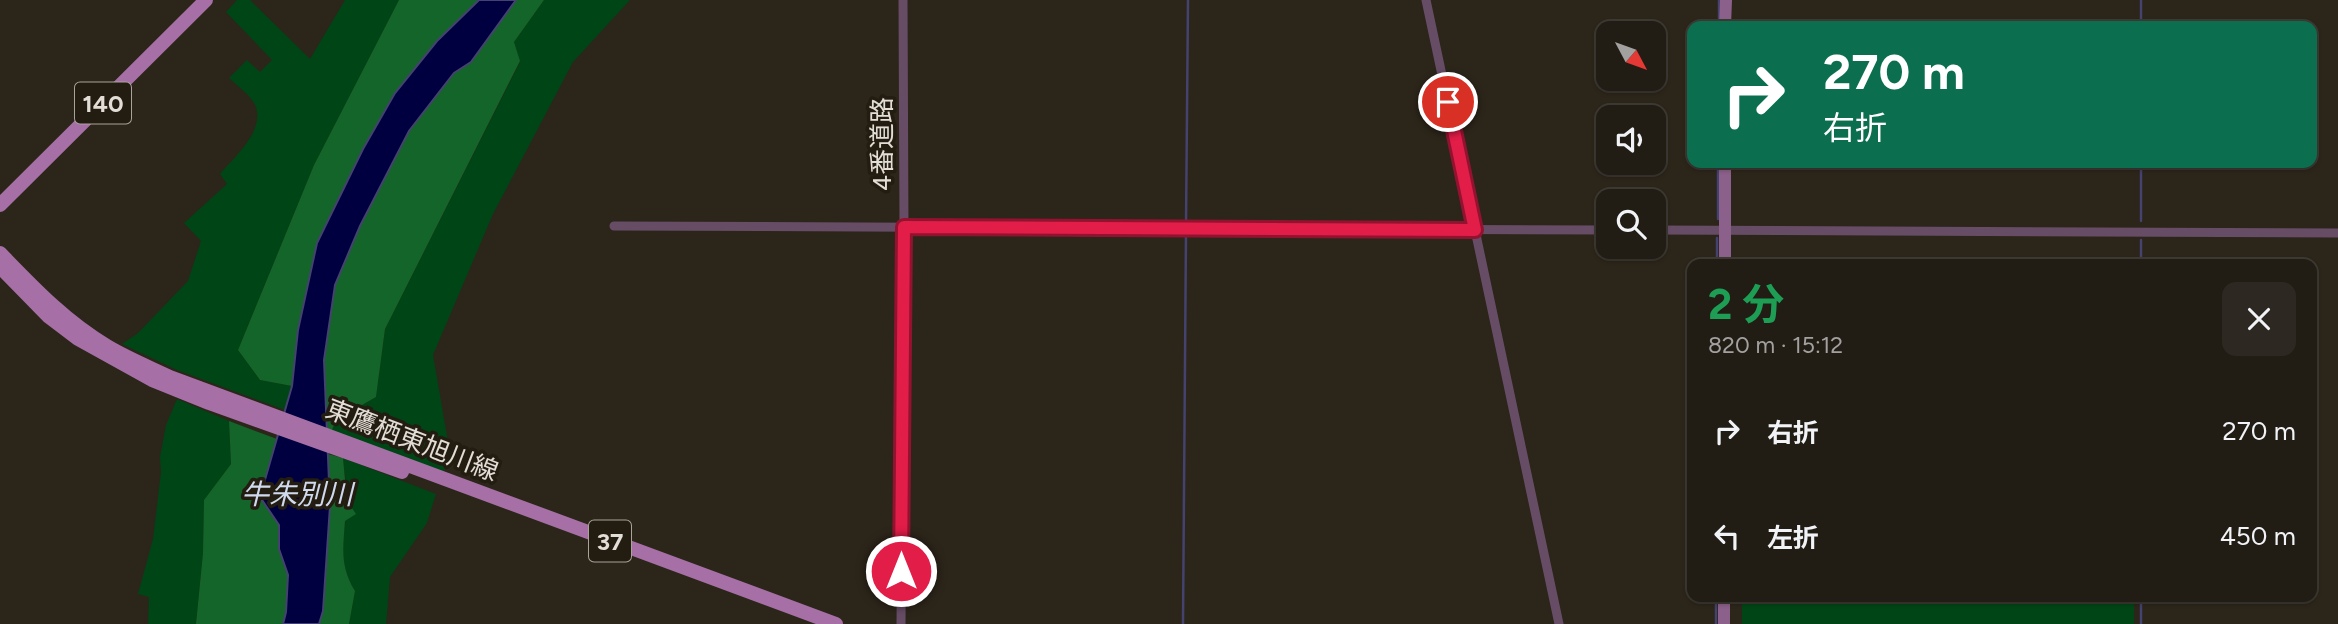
<!DOCTYPE html>
<html lang="ja">
<meta charset="utf-8">
<style>
:root{--surface:#211c14;--page:#2d2922;--text:#f1f3f6;--muted:#a2a1a0;--line:#3e3a34}
body{margin:0;font-family:Figtree,"Noto Sans JP",sans-serif;background:var(--page);color:var(--text);height:100vh;display:flex;flex-direction:column;font-size:26px;white-space:nowrap}
*{box-sizing:border-box;margin:0}
p{font-size:23px;color:var(--muted)}
.icon{flex:none;width:38px;height:38px;fill:none;stroke:currentColor;stroke-width:2;stroke-linecap:round;stroke-linejoin:round}
.map{position:relative;flex:1;overflow:hidden}
.drawer{position:absolute;left:1687px;top:259px;width:630px;height:343px;display:flex;flex-direction:column;background:var(--surface);border-radius:14px;box-shadow:0 2px 5px #0004,0 0 0 2px var(--line)}
.drawer>*{flex:none}
.banner{position:absolute;left:1687px;top:21px;width:630px;height:147px;border-radius:14px;box-shadow:0 2px 5px #0004,0 0 0 2px var(--line);background:#0b6e4f;color:#fff;overflow:hidden}
.needle{width:46px;rotate:131deg}
.buttons{position:absolute;left:1596px;top:21px;display:grid;gap:14px}
.buttons a{display:grid;place-items:center;width:70px;height:70px;border-radius:14px;background:var(--surface);box-shadow:0 2px 5px #0004,0 0 0 2px var(--line);font-size:35px}
.pin{position:absolute;display:grid;place-items:center;width:60px;height:60px;color:#fff;margin:-30px;border:4px solid #fff;border-radius:50%;box-shadow:0 2px 7px #0007}
.me{position:absolute;width:77px;margin:-38px;rotate:0deg;stroke-linejoin:round;filter:drop-shadow(0 0 5px #0008)}
.turn{display:flex;align-items:center;gap:24px;height:147px;padding:0 21px;font-size:32px}
.turn .icon{width:91px;height:91px;stroke-width:2.5}
.turn b{display:block;font-size:49px;line-height:60px}
.round{display:grid;place-items:center;flex:none;width:74px;height:74px;border-radius:14px;background:var(--page)}
.head{display:flex;align-items:center;justify-content:space-between;height:119px;padding:0 21px}
h1{font-size:42px;font-weight:700;line-height:52px;color:#1e9e55}
ul{padding:0;list-style:none}
li{display:flex;align-items:center;gap:21px;height:105px;padding:0 21px}
li div{flex:1}
li b{display:block;font-size:26px}
li em{font-style:normal}
.map>svg:first-child{display:block}
.green{fill:#004515}
.forest{fill:#146529}
.water{fill:#000041;stroke:#44426e;stroke-width:2}
.lines{fill:none;stroke-linecap:round;stroke-linejoin:round}
.stream{stroke:#44426e;stroke-width:2.5}
.street{stroke:#674c66;stroke-width:9}
.secondary{stroke:#8b608a;stroke-width:12}
.primary{stroke:#a66fa6;stroke-width:14}
.route-casing{stroke:#92132f;stroke-width:18}
.route{stroke:#e11d48;stroke-width:12}
.labels{text-anchor:middle;dominant-baseline:central;stroke-width:7;stroke-linejoin:round;paint-order:stroke}
.shield{fill:#231c11;stroke:#a9a39b;stroke-width:2}
.shield-label{font-size:24px;font-weight:bold;fill:#e2ddd6}
.street-label{font-size:26px;fill:#e2ddd6;stroke:#231c11}
.water-label{font-size:28px;font-style:italic;fill:#d0daee;stroke:#231c11}
</style>
<div class="map">
<svg width="2338" height="624" viewBox="0 0 2338 624">
<rect width="100%" height="100%" fill="#2c251a"/>
<!-- green -->
<path class="green" d="M237 0H250L310 59 345 0H399L314 165 238 350 260 380 292 386 285 410 177 370 122 344 138 333 188 281 201 241 184 223 227 184 220 174C234 157 264 132 256 107 252 96 237 86 229 78L247 60 260 72 272 60 226 12Z
M544 0H630L573 62 493 214 433 355 450 453 442 478 330 435 336 420 376 397 385 329 520 62 514 42Z
M177 399 229 421 231 464 204 500 203 553 196 624H148L149 597 138 594 153 539 161 472 160 457 166 425Z
M343 458 436 494 427 523 390 577 386 624H349L355 591C336 560 345 537 347 504 348 489 344 473 343 458Z
M1742 597H2134V624H1742Z"/>
<!-- forest -->
<path class="forest" d="M399 0H479L467 14 317 243 298 330 292 386 260 380 238 350 314 165Z
M516 0H544L514 42 520 61 385 329 376 397 336 420 330 435 327 434 324 360 335 285 360 226 409 131 454 73 471 62Z
M229 421 277 439 260 497 279 525V549L288 575 286 612 283 624H196L203 553 204 500 231 464Z
M328 454 343 458 347 501 356 514 345 521C343 550 340 566 355 591L349 624H319L323 611 330 506Z"/>
<!-- water -->
<path class="water" d="M479 0H516L471 62 454 73 409 131 360 226 335 285 324 360 330 506 323 611 319 624H283L286 612 288 575 279 549V525L260 497 292 386 298 330 317 243 363 149 395 93 437 41Z"/>
<g class="lines">
<!-- stream -->
<path class="stream" d="M1719 0V26
M2141 26V0
M1718 163V219
M2141 221V163
M1186 225 1188 0
M1717 238V264
M2141 240V264
M1716 597V624
M2141 597V624
M1183 624 1186 232"/>
<!-- street -->
<path class="street" d="M1426 0 1559 624
M614 226 1608 230
M1654 230 2338 233
M901 624 904 227 903 0"/>
<!-- secondary -->
<path class="secondary" d="M1725 26 1726 0
M1725 264V163
M1724 624V597"/>
<!-- primary -->
<path class="primary" d="M0 205 206 0
M0 253C33 287 65 321 107 346 127 358 149 367 170 377L836 624
M0 267 49 317 78 339 152 380 209 403 402 472"/>
</g>
<g class="lines">
<!-- route casing -->
<g class="route-casing">
<path id="route" d="M901 571 904 227 1475 230 1448 102"/>
</g>
<!-- route -->
<use href="#route" class="route"/>
</g>
<g class="labels">
<!-- shield labels -->
<g class="shield">
<rect x="75" y="82.5" width="56" height="41" rx="5"/>
<rect x="589" y="520.5" width="42" height="41" rx="5"/>
</g>
<g class="shield-label">
<text x="103" y="103">140</text>
<text x="610" y="541">37</text>
</g>
<!-- street labels -->
<g class="street-label">
<text transform="translate(882 144) rotate(-90)">4番道路</text>
<text transform="translate(412 440) rotate(21)">東鷹栖東旭川線</text>
</g>
<!-- water labels -->
<g class="water-label">
<text x="297" y="494">牛朱別川</text>
</g>
</g>
</svg>
<div class="buttons">
<a><svg class="needle" viewBox="-14 -14 28 28"><path d="M0-13l5 13h-10z" fill="#e53935"/><path d="M0 13l5-13h-10z" fill="#a2a1a0"/></svg></a>
<a><svg class="icon" aria-label="sound" viewBox="0 0 24 24"><path d="M4 9h4l5-4v14l-5-4H4zM17 9q2 3 0 6"/></svg></a>
<a><svg class="icon" aria-label="search" viewBox="0 0 24 24"><circle cx="10" cy="10" r="6"/><path d="M15 15l6 6"/></svg></a>
</div>
<div class="pin" style="left:1448px;top:102px;background:#d93025"><svg class="icon" aria-label="arrive" viewBox="0 0 24 24"><path d="M6 21V4h12l-3 4 3 4H6"/></svg></div>
<svg class="me" style="left:901px;top:571px" viewBox="-20 -20 40 40"><circle r="17" fill="#e11d48" stroke="#fff" stroke-width="3"/><path d="M0-11L8 9 0 5-8 9z" fill="#fff"/></svg>
<div class="banner">
<div class="turn"><svg class="icon" aria-label="right" viewBox="0 0 24 24"><path d="M7 20v-9h11M14 6l5 5-5 5"/></svg><div><b>270 m</b>右折</div></div>
</div>
<section class="drawer">
<div class="head"><div><h1>2 分</h1><p>820 m · 15:12</p></div><a class="round"><svg class="icon" aria-label="close" viewBox="0 0 24 24"><path d="M6 6l12 12M18 6L6 18"/></svg></a></div>
<ul>
<li><svg class="icon" aria-label="right" viewBox="0 0 24 24"><path d="M7 20v-9h11M14 6l5 5-5 5"/></svg><div><b>右折</b></div><em>270 m</em></li>
<li><svg class="icon" aria-label="left" viewBox="0 0 24 24"><path d="M17 20v-9H6M10 6l-5 5 5 5"/></svg><div><b>左折</b></div><em>450 m</em></li>
</ul>
</section>
</div>
